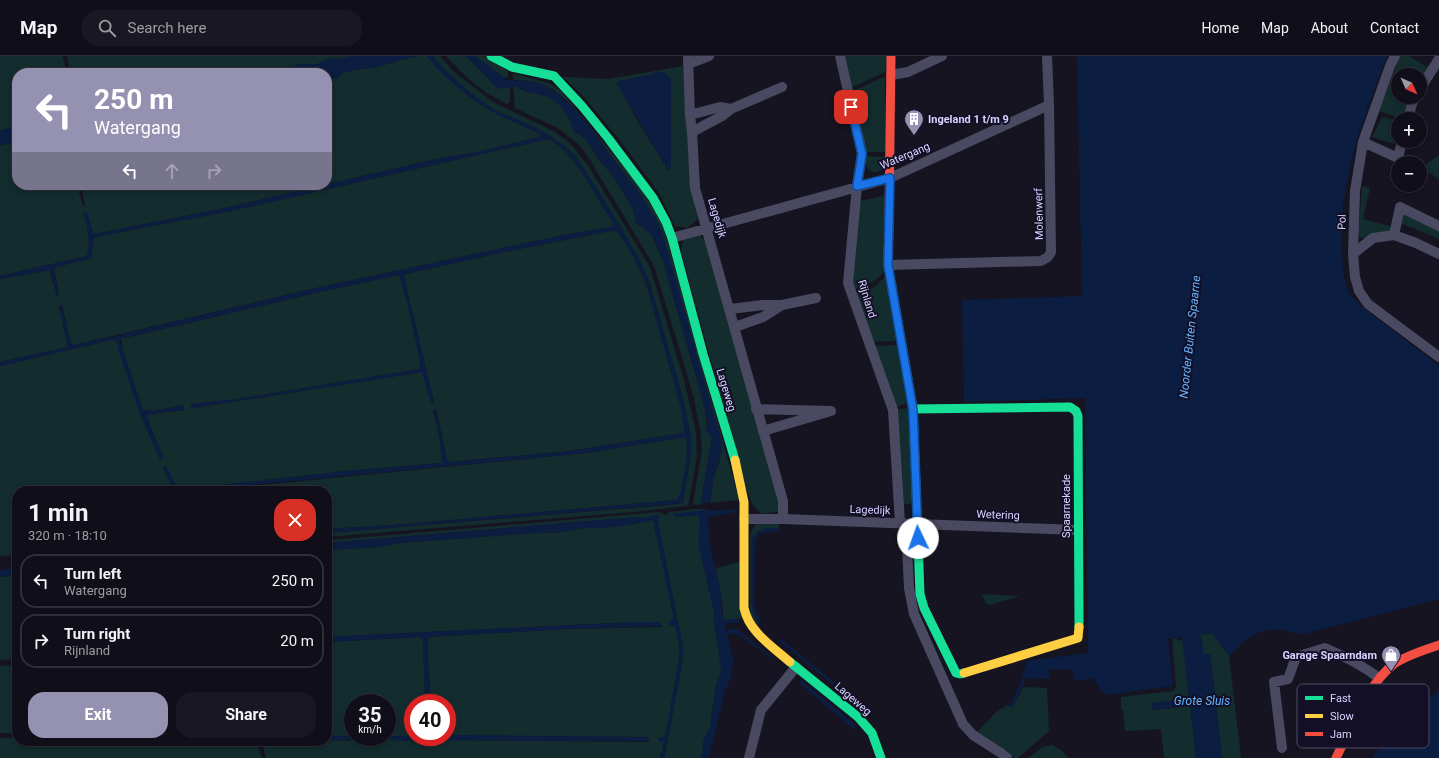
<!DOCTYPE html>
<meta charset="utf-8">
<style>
:root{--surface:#100f19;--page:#191822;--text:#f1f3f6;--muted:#9c9ca2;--line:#302f38;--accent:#9591b1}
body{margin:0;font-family:Roboto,sans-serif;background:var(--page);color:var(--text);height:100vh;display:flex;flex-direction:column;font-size:15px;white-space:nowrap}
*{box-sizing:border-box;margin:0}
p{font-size:13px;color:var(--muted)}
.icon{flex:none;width:22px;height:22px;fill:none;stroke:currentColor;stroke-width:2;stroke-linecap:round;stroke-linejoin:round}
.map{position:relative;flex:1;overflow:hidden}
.drawer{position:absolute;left:12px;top:430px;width:320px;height:260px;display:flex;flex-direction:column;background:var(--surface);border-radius:16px;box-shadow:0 2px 6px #0003,0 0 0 1px var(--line)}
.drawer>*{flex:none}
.guide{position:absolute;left:12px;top:12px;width:320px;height:122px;border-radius:16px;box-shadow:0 2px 6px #0003,0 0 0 1px var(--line);background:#9591b1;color:#fff;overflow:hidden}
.needle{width:26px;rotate:135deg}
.buttons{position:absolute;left:1391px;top:12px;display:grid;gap:8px}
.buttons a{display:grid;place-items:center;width:36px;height:36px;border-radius:50%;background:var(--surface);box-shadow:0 2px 6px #0003,0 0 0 1px var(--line);font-size:20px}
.speed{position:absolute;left:344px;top:638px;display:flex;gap:8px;font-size:20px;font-weight:700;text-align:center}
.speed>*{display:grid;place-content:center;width:52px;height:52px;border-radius:50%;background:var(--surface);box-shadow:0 2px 6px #0003,0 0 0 1px var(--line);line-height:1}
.speed small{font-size:10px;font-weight:400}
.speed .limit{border:6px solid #d22;background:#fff;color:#111}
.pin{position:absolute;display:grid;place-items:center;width:34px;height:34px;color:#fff;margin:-17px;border-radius:8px;box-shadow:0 2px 6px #0006}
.me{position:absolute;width:44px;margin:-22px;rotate:357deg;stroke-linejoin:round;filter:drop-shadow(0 0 3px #0008)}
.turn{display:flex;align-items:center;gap:14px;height:84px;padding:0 16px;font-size:18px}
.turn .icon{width:52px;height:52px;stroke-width:2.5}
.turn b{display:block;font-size:28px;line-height:34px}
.lanes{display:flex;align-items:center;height:38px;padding:0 16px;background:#0003;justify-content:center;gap:20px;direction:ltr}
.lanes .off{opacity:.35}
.round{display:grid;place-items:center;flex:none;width:42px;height:42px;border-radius:16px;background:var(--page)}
.summary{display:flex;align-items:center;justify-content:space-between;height:68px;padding:0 16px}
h1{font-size:24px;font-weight:700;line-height:30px}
.primary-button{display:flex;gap:8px;margin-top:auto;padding:8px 16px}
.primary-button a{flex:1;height:46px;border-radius:16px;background:var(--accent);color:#fff;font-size:16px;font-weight:700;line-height:46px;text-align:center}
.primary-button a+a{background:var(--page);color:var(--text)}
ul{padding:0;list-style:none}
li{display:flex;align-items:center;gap:12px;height:54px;margin:0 8px 6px;padding:0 8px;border:2px solid var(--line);border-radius:16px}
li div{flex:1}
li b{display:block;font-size:15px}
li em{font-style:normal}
header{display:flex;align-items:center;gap:24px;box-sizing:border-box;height:56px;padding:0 20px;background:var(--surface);border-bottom:1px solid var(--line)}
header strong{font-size:19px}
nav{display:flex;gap:22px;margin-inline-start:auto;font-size:14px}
.search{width:280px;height:36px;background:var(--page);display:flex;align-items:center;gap:10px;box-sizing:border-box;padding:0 14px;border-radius:16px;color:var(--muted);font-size:15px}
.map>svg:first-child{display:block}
.green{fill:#132c2d;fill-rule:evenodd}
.water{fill:#0b1e41}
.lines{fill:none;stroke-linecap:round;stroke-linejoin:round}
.street{stroke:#4a4962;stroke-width:10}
.fast{stroke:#16e098;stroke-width:9}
.slow{stroke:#ffcf43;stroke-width:9}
.jam{stroke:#f24e42;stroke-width:9}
.route-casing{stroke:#114b97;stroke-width:10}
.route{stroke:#1a73e8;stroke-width:7}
.labels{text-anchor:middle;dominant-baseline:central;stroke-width:4;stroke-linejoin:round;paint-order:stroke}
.poi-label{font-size:11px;font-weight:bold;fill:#d9d4ff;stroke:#130f26;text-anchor:start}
.street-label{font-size:11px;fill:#d9d4ff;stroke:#130f26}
.water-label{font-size:12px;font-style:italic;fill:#62b6ff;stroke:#130f26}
.key{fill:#130f26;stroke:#4e4a67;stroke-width:1}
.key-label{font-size:11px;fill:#d9d4ff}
</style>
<header>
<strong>Map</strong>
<div class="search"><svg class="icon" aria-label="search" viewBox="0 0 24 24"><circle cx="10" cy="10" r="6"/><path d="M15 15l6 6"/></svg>Search here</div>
<nav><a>Home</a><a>Map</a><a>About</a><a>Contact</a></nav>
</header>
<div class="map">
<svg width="1439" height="702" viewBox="0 0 1439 702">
<rect width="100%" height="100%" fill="#161421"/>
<!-- green -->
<path class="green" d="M0 0H63L66 17H17V70L0 75Z
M67 0H353L335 4 331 2 317 8H297C292 16 272 14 263 17H70Z
M418 0H427L447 21 486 52 538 77 540 79V81L473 97 436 103 220 153 100 177 93 178 87 157H83C88 168 91 189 87 200L0 220V89L17 86V129H77L83 150 85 149 81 129H327V22L336 23C344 13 362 13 373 12 382 10 390 7 397 5 404 2 411 3 418 0Z
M433 0H440L453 15 493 46 555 76 571 88 589 111 650 211 684 324 696 376 697 400 689 446 687 450 634 456 327 481V477L679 448 683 446 691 396V381L683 343 650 228 638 201 621 172 578 103C563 87 544 75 523 66 514 62 504 59 495 54 481 46 468 35 456 24 448 17 439 9 433 0Z
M446 0H466L490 24 494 30 510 31V46L507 48C484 38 463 19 446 0Z
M475 0H483L508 15V21L504 22Z
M844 0H888L885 16 851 32Z
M1400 0H1409L1429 12 1420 26V19H1398V41H1410L1408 45 1403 63 1379 55Z
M683 10 697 157V164L687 172 675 170 659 137 619 83 582 39 563 21 608 23ZM658 18 671 23V112L668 114 634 59 619 25Z
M513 17 551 28 561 35 646 138 664 173 739 444 710 447 713 423 720 403 658 167C651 156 646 146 638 136 631 125 622 115 614 104 597 81 574 45 548 31 537 25 524 24 513 24Z
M885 20 886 96H865L851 36Z
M515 30C525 37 531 36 542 39 554 41 564 53 570 63 572 67 572 72 574 75L582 80 587 85 598 102 613 120 633 153 636 167 644 172 651 178 663 205 703 345 709 377 712 382 701 445 705 448 695 449 693 447 702 394 700 373 694 343 686 315 654 210 590 104 581 91 571 82 556 71 515 52 513 31Z
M1382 61 1398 65V72L1394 88 1372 81Z
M548 83C578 98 593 138 612 165L614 169 612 171 564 179 316 232 74 289 71 288 62 249 59 250 68 291 0 306V223L50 214 53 228 59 235 54 213 56 211 91 202 94 181 226 156Z
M1439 99V123L1421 112Z
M865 100 886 101 884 112C872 122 865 113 865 100Z
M1362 130 1370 132 1363 163 1394 171 1393 176 1366 182H1361L1358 179Z
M884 140V216C875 226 866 230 853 234L851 228 859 145Z
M1403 155 1439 174V183L1418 174 1400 167Z
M615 174C625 181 641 216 646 228L681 351 685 377 569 395 450 406H448L447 404 436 353H434L433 354 440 384 442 407 346 415 212 430H210V434L586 397 686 381C690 388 683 437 678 444L393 469 327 473V435H196L202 434 193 432 178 434 165 410 163 411 174 435H17V499L0 500V310L115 283 117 286 119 295 139 355 160 403 163 401 147 362 148 359 151 358 184 354 183 349 153 355 143 354 123 294 121 283 123 281 126 282 129 281 319 236 399 219C403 226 422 306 421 313L237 343 192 348 193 352 422 316 430 343 431 346H434L407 234 404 219 405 218 504 196Z
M700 178 707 189 781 455 761 458 752 448 745 429 681 195 683 183Z
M885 221 896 285 872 286 854 238 873 232Z
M897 289 907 347 896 351 873 290Z
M908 352 912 448H902L897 354Z
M694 453H706V454L675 461 698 459 700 462 699 489 714 555V568L722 612 716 630 710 671 704 683 701 702H664L682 609 683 591 658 467V463L660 461 641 462 638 461 327 487V484L343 483 659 456 662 457 663 459H666L669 456Z
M653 464 674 562 669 567V569L675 570 679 588V604L666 677 664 681 658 682 664 686 660 702H266L262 685 391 684 430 685 450 684 649 686 648 681 447 680V647H413V680H387V647H353V680H327V586L420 581 423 584 425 638 426 639H430C431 627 425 588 429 581L568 573 661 571 660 566H634L327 581V494L378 491 399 487 545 476 551 477 583 472H602Z
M759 466 779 467V472C766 472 759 472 751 484V543L754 560 759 567 758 569 750 558V477L755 469Z
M739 506 741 563 725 564 723 562V551L716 512Z
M17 519V603L0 604V521Z
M982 538 1020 540 990 549 986 548Z
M1212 577 1229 600 1241 702H1222L1211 604 1203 598 1202 583H1201L1200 578Z
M1172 582 1183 585 1189 643 1152 647 1153 654 1190 650 1196 702H1164L1161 673 1125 675 1123 654 1121 653V641L1173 635 1176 631Z
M17 609V677H0V610Z
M1023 631 1047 632 1049 675 1018 702H1014L999 689 977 676 996 656 1008 649 1011 651 1014 649Z
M0 682H17V685H256L262 702H0Z
M1052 689 1061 694 1069 702H1028L1043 691Z"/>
<!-- water -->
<path class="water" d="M353 0H418C411 3 404 2 397 5 390 7 382 10 373 12 362 13 343 13 336 23L327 22V17H263C272 14 292 16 297 8H317L331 2 335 4Z
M427 0H433C439 9 448 17 456 24 468 35 481 46 495 54 504 59 514 61 523 66 544 75 563 87 578 103L621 172 638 201 646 218 652 237 683 343 691 381V396L683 446 682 447 327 477V473L393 469 677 444C683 438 690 387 685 381L586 397 250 429 215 433 210 434 209 432 212 430 346 415 442 407 440 384 433 354 435 353 447 404 448 406H450L569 395 685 377 681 351 646 228C641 216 625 181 615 174L504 196 405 218 404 219 407 234 433 342 434 346 433 347 430 343 422 316 193 352 190 351 192 348 237 343 420 313C422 306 403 226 399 219L319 236 129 281 126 282 123 281V278L316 232 564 179 612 171 614 169 612 165C593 138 578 98 548 83L226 156 94 181 93 182 92 200 91 202 56 211 54 213 59 241H57C53 233 54 222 50 214L0 223V220L87 200C91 189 88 168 83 157L85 156 87 157 93 178 100 177 220 153 436 103 473 97 540 81V79L538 77C524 70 509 65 495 57 472 45 444 22 427 0Z
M466 0H475L507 24 528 25 542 28 559 39 576 55 595 78 614 105 639 136 658 167 662 175 721 383 722 394 713 423 710 447H705L701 445 712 382 709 377 705 375 708 368 703 345 663 205 651 178 644 172 636 167 633 153 613 120 598 102 587 85 582 80 574 76C572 72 572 67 570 64 564 53 554 41 542 39 531 36 525 37 515 30L501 33 494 30 490 24Z
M1077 0H1387C1362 66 1338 125 1342 197 1343 210 1343 225 1349 236 1351 241 1357 246 1361 250L1439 310V543L1304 578C1296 578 1288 575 1280 574 1258 571 1243 586 1229 600L1212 577 1200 578 1203 594V598H1210L1211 603 1222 702H1196L1190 650 1153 654 1152 647 1189 643 1182 581 1168 582 1173 630 1107 639 1100 633 1093 622C1085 623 1082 625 1073 624L1074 614 1049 613V623L1026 622 1014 649 1011 652 1010 650 1020 628 1027 605 1088 597 1085 342 964 346 962 244 1082 240Z
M654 16H657L658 17 665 16 671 23V112L668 114 617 28 619 25 654 18Z
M17 70V86L0 89V75Z
M61 249 71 288 73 289 122 279 120 286 123 294 143 354 153 355 184 349V354L151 358 148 359 147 362 163 401 160 403 139 355 119 295 117 286 115 283 0 310V306L68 291 59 250Z
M166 410 178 434 201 431 202 434 196 435H174L163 411Z
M737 453V456L708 461 711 495 720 530 723 562 725 564 734 563 740 565 739 567H727L725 571 726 575 734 572 741 576 773 602 772 603 741 580 729 577 727 579 733 603V609L731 621 724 638 709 702H701L704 683 710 671 716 630 721 615 716 575 713 565 714 555 700 497 699 481 700 469V462L697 459 675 461 674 458 706 454H710L714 455Z
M656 459 660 460 658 463V467L683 591 682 609 664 702H660L664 686 658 685V683L664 681 666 677 679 604V588L675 570 669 569V566L674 562 653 464 630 469 602 472H583L556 477 545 476 469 482 467 484 466 482 399 487 378 491 327 494V487L638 461 646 462Z
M766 472H779V475L759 477V480L755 484 754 545 755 552 761 566 759 567 754 560 751 543V484C753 477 760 475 766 472Z
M17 512V519L0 521V514Z
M634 566H660L662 570 568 573 429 581C426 587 430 627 430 638L427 639 425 638 423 584 420 581 327 586V581Z
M780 582 845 635 843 637 780 586Z
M801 624 850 664 856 670 857 673 855 674 799 627Z
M1439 635V702H1372L1401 662Z
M449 679 648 681 649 685 327 684V680H353V681H387V680L447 681V680Z"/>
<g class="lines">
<!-- street -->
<path class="street" d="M688 0 690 59 692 76 695 132 783 445V463
M840 0 862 97 857 130 848 227 893 354 900 467
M1395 0 1390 10 1363 86 1355 135 1353 198 1355 221 1359 235 1368 248 1439 301
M688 8 709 0
M891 19 908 16 942 0
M1420 33 1439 3
M690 59 720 51 731 53 782 31
M1408 63 1412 48 1415 41
M692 76 722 60 731 53
M1363 86 1398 102 1402 85
M1394 179 1400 151 1439 170
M672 182 890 122 1049 49
M1353 198 1373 182 1394 179 1416 187 1439 198
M888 209 1041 205 1048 201 1051 196 1049 49 1047 0
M730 253 763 249H782L816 242
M735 271 763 261 782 249
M756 353 831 355 763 375
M744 463H783L1078 474
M907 491 909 532 914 558 963 668 973 679 1001 697 1007 702
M1282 692 1274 626 1288 623 1296 601 1325 592C1344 600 1362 609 1379 622
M749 702 761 654 796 611"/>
<!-- fast -->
<path class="fast" d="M491 0 512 11 554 20 582 50 608 82 653 142 666 166 672 182 703 298 735 404
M889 163 888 209 913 353 920 538 924 552 956 617 960 618 964 617
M913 353 1070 351 1076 355 1078 360 1079 571
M790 606 858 661 872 677 881 702"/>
<!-- slow -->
<path class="slow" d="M735 404 744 446V552C749 576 772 590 790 606
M964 617 1078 582 1079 571"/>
<!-- jam -->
<path class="jam" d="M889 163 891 0
M1336 702C1350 674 1368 627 1394 608 1407 599 1424 594 1439 589"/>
</g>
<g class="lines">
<!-- route casing -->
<g class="route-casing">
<path id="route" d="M851 51 862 98 857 130 890 122 888 209 913 354 918 482"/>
</g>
<!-- route -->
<use href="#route" class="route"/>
</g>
<!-- icons -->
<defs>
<g id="building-pin" transform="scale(1)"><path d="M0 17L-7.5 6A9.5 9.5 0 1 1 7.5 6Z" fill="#9591b1" stroke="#130f26"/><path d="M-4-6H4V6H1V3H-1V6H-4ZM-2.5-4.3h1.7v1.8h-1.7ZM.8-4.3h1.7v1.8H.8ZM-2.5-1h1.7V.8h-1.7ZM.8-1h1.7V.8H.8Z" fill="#fff"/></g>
<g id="shop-pin" transform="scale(1)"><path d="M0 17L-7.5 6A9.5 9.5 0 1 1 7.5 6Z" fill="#9591b1" stroke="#130f26"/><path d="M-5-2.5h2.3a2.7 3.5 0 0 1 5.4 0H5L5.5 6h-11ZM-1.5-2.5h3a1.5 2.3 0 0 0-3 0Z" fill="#fff"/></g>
</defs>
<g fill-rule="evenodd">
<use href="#building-pin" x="914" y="63"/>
<use href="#shop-pin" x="1391" y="599"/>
</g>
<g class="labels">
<!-- poi labels -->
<g class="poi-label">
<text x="928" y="63">Ingeland 1 t/m 9</text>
<text x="1377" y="599" text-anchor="end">Garage Spaarndam</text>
</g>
<!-- street labels -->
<g class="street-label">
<text transform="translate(905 100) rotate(-23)">Watergang</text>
<text transform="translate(1039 158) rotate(-91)">Molenwerf</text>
<text transform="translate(717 162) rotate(74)">Lagedijk</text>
<text transform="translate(1342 166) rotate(-88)">Pol</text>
<text transform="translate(867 243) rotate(73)">Rijnland</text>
<text transform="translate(726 334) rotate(73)">Lageweg</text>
<text transform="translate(1066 450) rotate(-90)">Spaarnekade</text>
<text transform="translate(870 454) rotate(2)">Lagedijk</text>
<text transform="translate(998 459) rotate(2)">Wetering</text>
<text transform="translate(853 643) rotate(41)">Lageweg</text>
</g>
<!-- water labels -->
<g class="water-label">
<text transform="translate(1190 281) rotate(-84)">Noorder Buiten Spaarne</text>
<text x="1202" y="645">Grote Sluis</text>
</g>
</g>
<!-- legend -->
<rect x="1297" y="628" width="132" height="64" rx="6" class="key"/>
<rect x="1305" y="640" width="18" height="4" fill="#16e098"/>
<rect x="1305" y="658" width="18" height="4" fill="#ffcf43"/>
<rect x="1305" y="676" width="18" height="4" fill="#f24e42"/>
<g class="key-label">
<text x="1330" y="646">Fast</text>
<text x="1330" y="664">Slow</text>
<text x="1330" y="682">Jam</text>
</g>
</svg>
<div class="buttons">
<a><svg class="needle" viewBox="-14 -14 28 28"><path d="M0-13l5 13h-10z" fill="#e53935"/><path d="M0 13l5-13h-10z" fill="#9c9ca2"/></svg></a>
<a>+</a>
<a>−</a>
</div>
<div class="speed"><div>35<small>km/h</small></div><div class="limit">40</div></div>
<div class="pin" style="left:851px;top:51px;background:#d93025"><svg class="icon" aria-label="arrive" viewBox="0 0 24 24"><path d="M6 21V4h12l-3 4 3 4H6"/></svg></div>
<svg class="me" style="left:918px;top:482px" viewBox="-20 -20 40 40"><circle r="19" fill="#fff"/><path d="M0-13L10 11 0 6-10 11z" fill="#1a73e8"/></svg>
<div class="guide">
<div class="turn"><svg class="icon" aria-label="left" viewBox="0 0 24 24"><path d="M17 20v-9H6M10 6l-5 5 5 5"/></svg><div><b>250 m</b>Watergang</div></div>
<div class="lanes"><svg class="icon" aria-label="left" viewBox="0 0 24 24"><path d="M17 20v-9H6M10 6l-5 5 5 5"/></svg><svg class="icon off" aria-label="ahead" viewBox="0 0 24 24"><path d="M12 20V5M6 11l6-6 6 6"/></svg><svg class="icon off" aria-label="right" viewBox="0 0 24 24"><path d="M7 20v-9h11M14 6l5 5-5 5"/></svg></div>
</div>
<section class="drawer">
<div class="summary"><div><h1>1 min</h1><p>320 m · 18:10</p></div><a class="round" style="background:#d93025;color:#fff"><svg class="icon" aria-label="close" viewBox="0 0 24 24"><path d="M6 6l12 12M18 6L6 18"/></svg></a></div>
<ul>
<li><svg class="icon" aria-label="left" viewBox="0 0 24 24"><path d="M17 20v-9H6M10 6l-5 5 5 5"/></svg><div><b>Turn left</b><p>Watergang</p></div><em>250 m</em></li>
<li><svg class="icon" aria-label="right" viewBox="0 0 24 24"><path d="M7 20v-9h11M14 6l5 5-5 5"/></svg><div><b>Turn right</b><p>Rijnland</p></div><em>20 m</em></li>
</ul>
<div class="primary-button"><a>Exit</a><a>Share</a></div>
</section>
</div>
